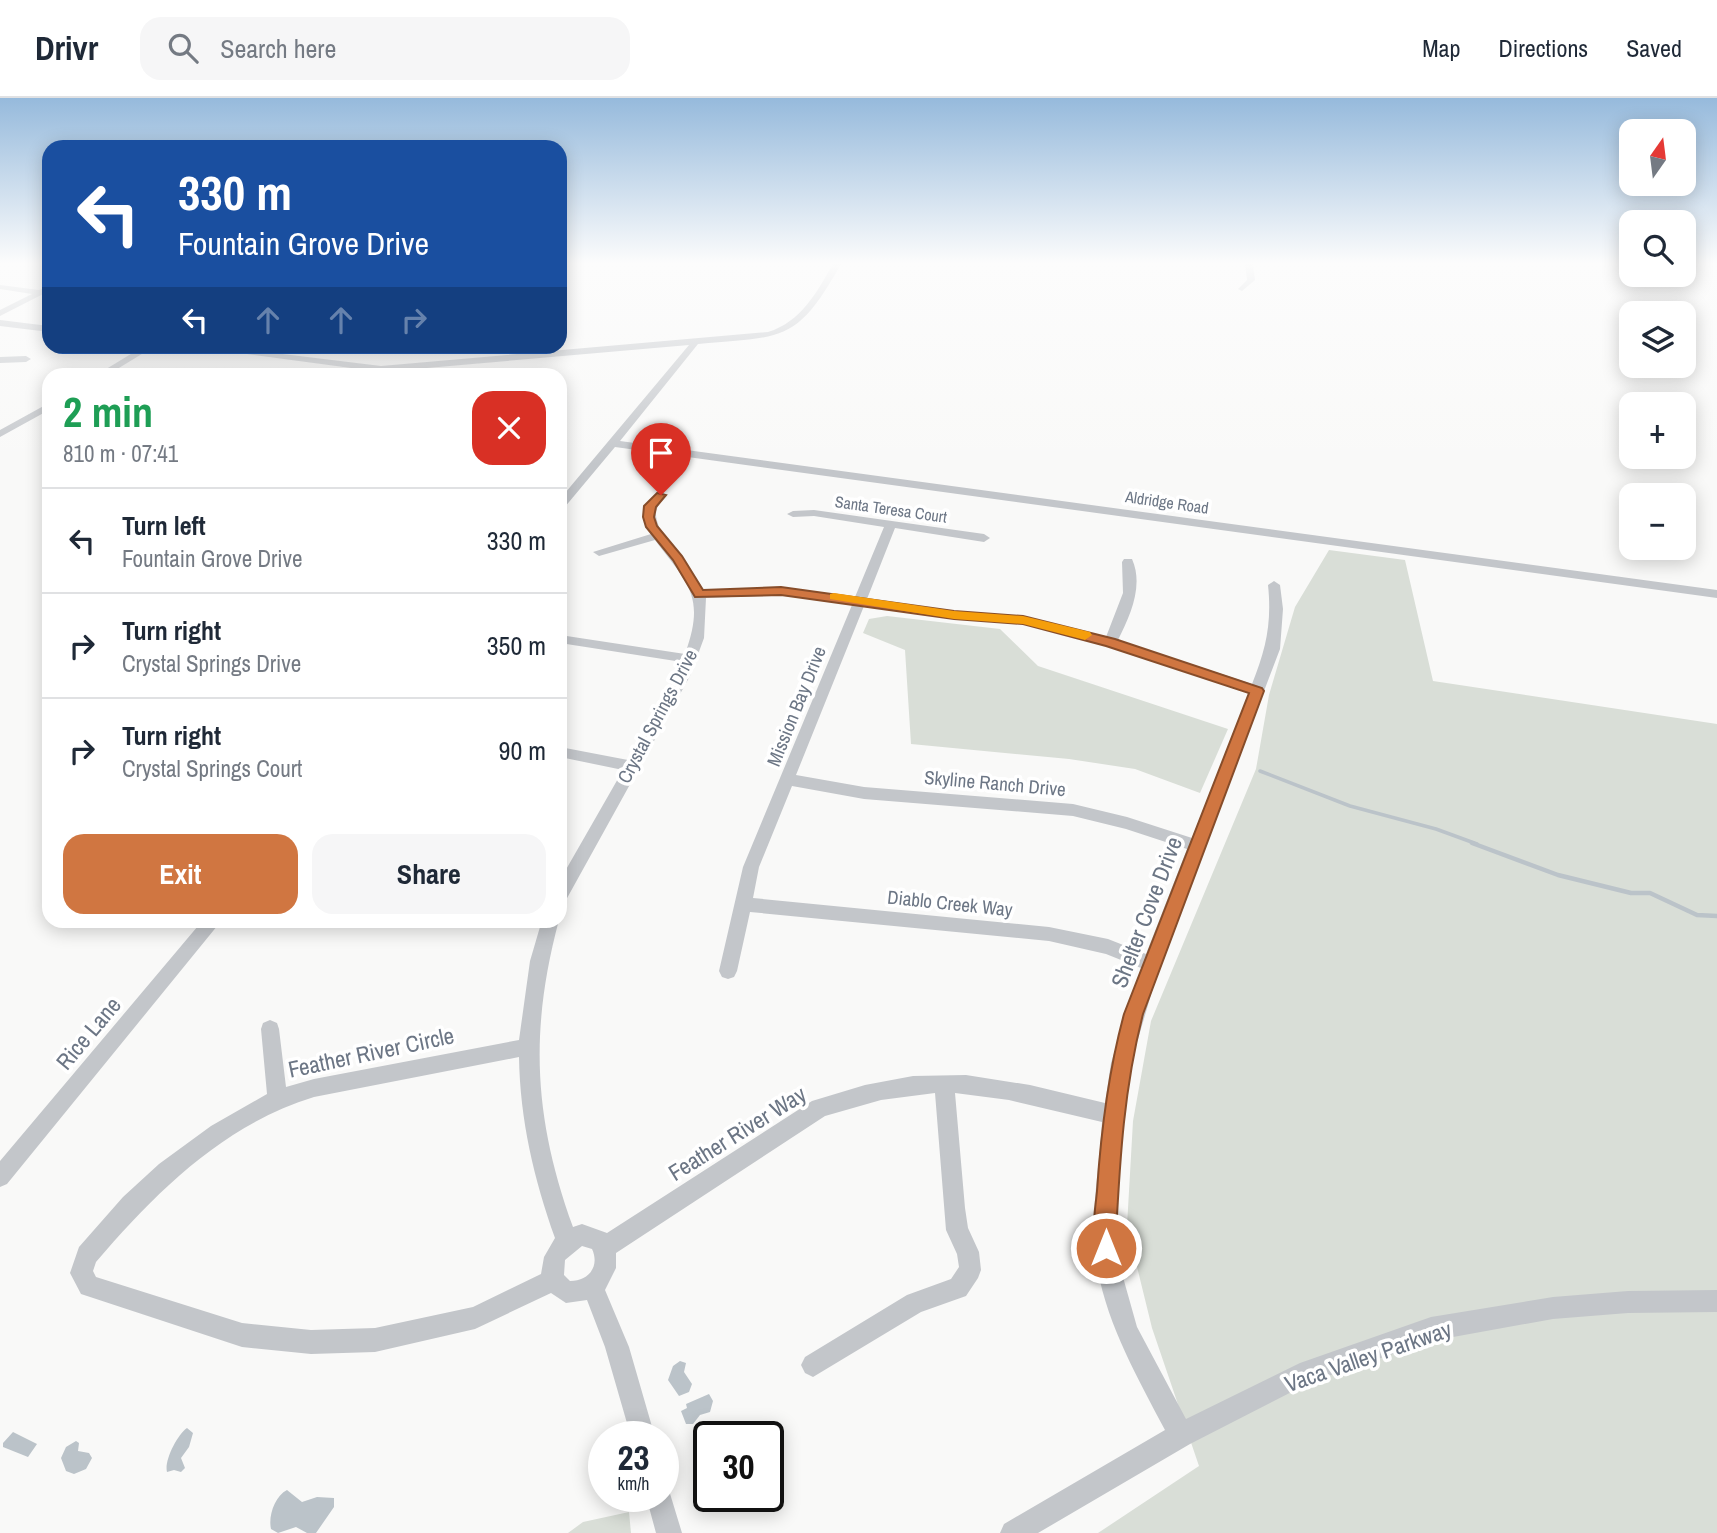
<!DOCTYPE html>
<meta charset="utf-8">
<style>
:root{--surface:#fff;--page:#f6f6f7;--text:#1f2937;--muted:#747a83;--line:#e0e1e3;--accent:#d07641}
body{margin:0;font-family:"Archivo Narrow",sans-serif;background:var(--page);color:var(--text);height:100vh;display:flex;flex-direction:column;font-size:26px;white-space:nowrap}
*{box-sizing:border-box;margin:0}
p{font-size:23px;color:var(--muted)}
.icon{flex:none;width:38px;height:38px;fill:none;stroke:currentColor;stroke-width:2;stroke-linecap:round;stroke-linejoin:round}
.map{position:relative;flex:1;overflow:hidden}
.details{position:absolute;left:42px;top:270px;width:525px;height:560px;display:flex;flex-direction:column;background:var(--surface);border-radius:21px;box-shadow:0 4px 18px #0003}
.details>*{flex:none}
.top-card{position:absolute;left:42px;top:42px;width:525px;height:214px;border-radius:21px;box-shadow:0 4px 18px #0003;background:#1a4fa0;color:#fff;overflow:hidden}
.needle{width:46px;rotate:14deg}
.buttons{position:absolute;left:1619px;top:21px;display:grid;gap:14px}
.buttons a{display:grid;place-items:center;width:77px;height:77px;border-radius:14px;background:var(--surface);box-shadow:0 4px 18px #0003;font-size:35px}
.speed{position:absolute;left:588px;top:1323px;display:flex;gap:14px;font-size:35px;font-weight:700;text-align:center}
.speed>*{display:grid;place-content:center;width:91px;height:91px;border-radius:50%;background:var(--surface);box-shadow:0 4px 18px #0003;line-height:1}
.speed small{font-size:18px;font-weight:400}
.speed .limit{border:4px solid #111;border-radius:10px;background:#fff;color:#111}
.pin{position:absolute;display:grid;place-items:center;width:60px;height:60px;color:#fff;margin:-72px -30px;border-radius:50% 50% 50% 0;rotate:-45deg;box-shadow:0 0 7px #0007}
.pin .icon{rotate:45deg}
.me{position:absolute;width:77px;margin:-38px;rotate:0deg;stroke-linejoin:round;filter:drop-shadow(0 0 5px #0008)}
.turn{display:flex;align-items:center;gap:24px;height:147px;padding:0 21px;font-size:32px}
.turn .icon{width:91px;height:91px;stroke-width:2.5}
.turn b{display:block;font-size:49px;line-height:60px}
.lanes{display:flex;align-items:center;height:66px;padding:0 21px;background:#0003;justify-content:center;gap:35px;direction:ltr}
.lanes .off{opacity:.35}
.round{display:grid;place-items:center;flex:none;width:74px;height:74px;border-radius:21px;background:var(--page)}
.summary{display:flex;align-items:center;justify-content:space-between;height:119px;padding:0 21px}
h1{font-size:42px;font-weight:700;line-height:52px;color:#1e9e55}
.primary-button{display:flex;gap:14px;margin-top:auto;padding:14px 21px}
.primary-button a{flex:1;height:80px;border-radius:21px;background:var(--accent);color:#fff;font-size:28px;font-weight:700;line-height:80px;text-align:center}
.primary-button a+a{background:var(--page);color:var(--text)}
ul{padding:0;list-style:none}
li{display:flex;align-items:center;gap:21px;height:105px;padding:0 21px;border-top:2px solid var(--line)}
li div{flex:1}
li b{display:block;font-size:26px}
li em{font-style:normal}
header{display:flex;align-items:center;gap:42px;box-sizing:border-box;height:98px;padding:0 35px;background:var(--surface);border-bottom:2px solid var(--line)}
header strong{font-size:33px}
nav{display:flex;gap:38px;margin-inline-start:auto;font-size:24px}
.search{width:490px;height:63px;background:var(--page);display:flex;align-items:center;gap:18px;box-sizing:border-box;padding:0 24px;border-radius:21px;color:var(--muted);font-size:26px}
.map>svg:first-child{display:block}
.green{fill:#d9ded7}
.water{fill:#bbc3c9}
.lines{fill:none;stroke-linecap:round;stroke-linejoin:round}
.stream-far1{stroke:#bbc3c9;stroke-width:3.5}
.stream{stroke:#bbc3c9;stroke-width:4.5}
.minor{fill:#c3c6ca;fill-rule:evenodd}
.route{fill:#d07641;stroke:#874d2a;stroke-width:2}
.slow{fill:#f59e0b}
.labels{text-anchor:middle;dominant-baseline:central;stroke-width:7;stroke-linejoin:round;paint-order:stroke}
.far-street-label{font-size:16px;fill:#6c7685;stroke:#fff}
.street-label{font-size:19px;fill:#6c7685;stroke:#fff}
.near-street-label{font-size:23px;fill:#6c7685;stroke:#fff}
</style>
<header>
<strong>Drivr</strong>
<div class="search"><svg class="icon" aria-label="search" viewBox="0 0 24 24"><circle cx="10" cy="10" r="6"/><path d="M15 15l6 6"/></svg>Search here</div>
<nav><a>Map</a><a>Directions</a><a>Saved</a></nav>
</header>
<div class="map">
<svg width="1717" height="1435" viewBox="0 0 1717 1435">
<rect width="100%" height="100%" fill="#f9f9f8"/>
<!-- green -->
<path class="green" d="M1329 452 1405 462 1433 583 1717 626V1435H1098L1199 1368 1152 1230 1127 1128 1133 1023 1151 923 1256 671 1269 597 1295 509Z
M887 518 1000 531 1038 568 1228 631 1200 695 1135 671 1069 661 911 646 905 552 863 535 869 521Z
M629 1414 631 1435H568L583 1424Z"/>
<!-- water -->
<path class="water" d="M680 1263 686 1265 684 1274 692 1286 689 1294 679 1298 668 1282 673 1268Z
M709 1296 713 1303 710 1314 700 1317 693 1326H686L681 1313 687 1310 686 1306Z
M187 1330 193 1335 189 1349 181 1360 185 1370 181 1374 174 1372 167 1374C164 1363 177 1337 187 1330Z
M13 1334 37 1346 28 1359 3 1349V1345Z
M76 1343 79 1345 78 1353 89 1355 92 1360 86 1371 74 1376 66 1373 61 1360 66 1349Z
M287 1392 302 1404 317 1399 334 1400V1409L316 1435H307L296 1429 278 1435 271 1431C268 1418 275 1398 287 1392Z"/>
<g class="lines">
<!-- stream-far1 -->
<path class="stream-far1" d="M1260 673 1350 708 1436 731 1477 746"/>
<!-- stream -->
<path class="stream" d="M1472 745 1558 777 1631 795H1650L1697 817 1717 818"/>
<!-- minor -->
<path class="minor" d="M833 166H841C796 246 783 238 698 246L620 343 1717 492V500L615 349 564 410 560 411V401L689 247 381 274 187 248H218L381 268 768 234C801 224 817 194 833 166Z
M1245 166H1253L1255 182 1242 193 1238 191 1247 182Z
M0 187 39 192 49 188V193L0 218V212L32 196 0 191Z
M0 222 49 228V234L0 228Z
M144 248H155L109 276H98Z
M0 259 26 258 31 261 26 264 0 265Z
M49 305V312L0 339V332Z
M661 394 667 397C656 409 653 413 659 429L704 492 781 489 855 499 884 429 814 418 793 419 787 416 793 413 814 412 984 436 990 440 984 444 895 430 867 501 954 513 1023 518 1106 539 1123 495 1122 464 1124 461H1132C1144 488 1130 518 1118 542L1252 586C1266 551 1272 525 1268 487L1274 483 1280 487 1283 511 1280 551 1160 866 1131 965 1123 1017 1116 1136 1119 1165 1137 1229 1186 1321 1300 1265 1431 1219 1553 1199 1628 1193 1717 1192V1214L1628 1215 1553 1221 1431 1243 1313 1283 1190 1346 1038 1435H1000L1004 1426 1165 1332C1133 1271 1096 1208 1094 1137 1093 1100 1100 1061 1102 1024L1009 1002 955 995 965 1110 968 1130 979 1154 981 1172 978 1180 966 1198 921 1214 813 1279 805 1275 801 1267 805 1259 907 1197 951 1181 959 1169 957 1156 946 1132 935 995 881 1002 825 1018 616 1155V1170L605 1192 629 1249 655 1339H631L605 1249 587 1202 566 1205 551 1195 475 1231 375 1254 311 1256 242 1249 81 1196 70 1175 79 1149 123 1099 159 1066 211 1028 267 996 261 931 263 925 270 922 277 925 279 931 286 989 314 981 519 942 530 863 542 822H559C529 934 534 1021 573 1129L582 1126 607 1135 812 1003 865 987 913 978 966 977 1030 987 1105 1005 1111 965 1141 870 1106 856 1049 843 750 814 737 873 734 879 728 881 722 879 719 873 743 769 852 507 781 497 706 500 704 540 690 578 566 802 560 804V782L623 672 560 659V649L628 662 682 564 560 545V537L685 556C706 498 688 486 655 442L599 458 593 454 651 436 643 419 644 409ZM864 508 954 521 1023 526 1106 547 1249 595 1192 740 1127 719 1073 706 864 689 796 677ZM792 688 864 701 1073 718 1126 731 1187 751 1146 856 1108 841 1049 829 753 800 759 769ZM519 959C520 1022 534 1081 555 1140L544 1159 541 1176 473 1209 375 1230 311 1232 242 1225 96 1179 93 1173 96 1164C156 1094 223 1027 314 999ZM582 1148 592 1151C600 1168 589 1183 570 1183L564 1177 565 1162Z
M203 822H222L7 1086 0 1089V1063Z
M663 1387 668 1389 682 1435H656L646 1398H663Z"/>
</g>
<!-- sky -->
<linearGradient id="sky" x2="0" y2="1"><stop stop-color="#96badc"/><stop offset="0.45" stop-color="#fcfcfc"/><stop offset="1" stop-color="#fcfcfc" stop-opacity="0"/></linearGradient>
<rect width="1717" height="367" fill="url(#sky)"/>
<!-- route -->
<path class="route" d="M657 395 666 397 656 409 654 419 657 428 682 458 703 492 781 489 954 513 1023 518 1115 541 1262 590 1264 593 1143 916C1124 990 1120 1060 1116 1136L1117 1150 1114 1158 1106 1161 1098 1158C1090 1138 1095 1114 1097 1093 1101 1032 1108 975 1124 916L1249 595 1106 548 1023 526 954 521 781 497 695 499 673 462 646 429 643 419 644 408Z"/>
<!-- slow -->
<path class="slow" d="M834 495 954 513 1023 518 1090 534 1092 537 1085 542 1023 526 954 521 830 501V496Z"/>
<g class="labels">
<!-- far-street labels -->
<g class="far-street-label">
<text transform="translate(1167 404) rotate(8)">Aldridge Road</text>
<text transform="translate(891 411) rotate(8)">Santa Teresa Court</text>
</g>
<!-- street labels -->
<g class="street-label">
<text transform="translate(796 608) rotate(-68)">Mission Bay Drive</text>
<text transform="translate(657 618) rotate(-62)">Crystal Springs Drive</text>
<text transform="translate(995 685) rotate(5)">Skyline Ranch Drive</text>
<text transform="translate(950 805) rotate(6)">Diablo Creek Way</text>
</g>
<!-- near-street labels -->
<g class="near-street-label">
<text transform="translate(1146 814) rotate(-69)">Shelter Cove Drive</text>
<text transform="translate(88 935) rotate(-50)">Rice Lane</text>
<text transform="translate(371 954) rotate(-12)">Feather River Circle</text>
<text transform="translate(737 1035) rotate(-32)">Feather River Way</text>
<text transform="translate(1368 1258) rotate(-19)">Vaca Valley Parkway</text>
</g>
</g>
</svg>
<div class="buttons">
<a><svg class="needle" viewBox="-14 -14 28 28"><path d="M0-13l5 13h-10z" fill="#e53935"/><path d="M0 13l5-13h-10z" fill="#747a83"/></svg></a>
<a><svg class="icon" aria-label="search" viewBox="0 0 24 24"><circle cx="10" cy="10" r="6"/><path d="M15 15l6 6"/></svg></a>
<a><svg class="icon" aria-label="layers" viewBox="0 0 24 24"><path d="M12 4l9 5-9 5-9-5zM3 14l9 5 9-5"/></svg></a>
<a>+</a>
<a>−</a>
</div>
<div class="speed"><div>23<small>km/h</small></div><div class="limit">30</div></div>
<div class="pin" style="left:661px;top:397px;background:#d93025"><svg class="icon" aria-label="arrive" viewBox="0 0 24 24"><path d="M6 21V4h12l-3 4 3 4H6"/></svg></div>
<svg class="me" style="left:1106px;top:1150px" viewBox="-20 -20 40 40"><circle r="17" fill="#d07641" stroke="#fff" stroke-width="3"/><path d="M0-11L8 9 0 5-8 9z" fill="#fff"/></svg>
<div class="top-card">
<div class="turn"><svg class="icon" aria-label="left" viewBox="0 0 24 24"><path d="M17 20v-9H6M10 6l-5 5 5 5"/></svg><div><b>330 m</b>Fountain Grove Drive</div></div>
<div class="lanes"><svg class="icon" aria-label="left" viewBox="0 0 24 24"><path d="M17 20v-9H6M10 6l-5 5 5 5"/></svg><svg class="icon off" aria-label="ahead" viewBox="0 0 24 24"><path d="M12 20V5M6 11l6-6 6 6"/></svg><svg class="icon off" aria-label="ahead" viewBox="0 0 24 24"><path d="M12 20V5M6 11l6-6 6 6"/></svg><svg class="icon off" aria-label="right" viewBox="0 0 24 24"><path d="M7 20v-9h11M14 6l5 5-5 5"/></svg></div>
</div>
<section class="details">
<div class="summary"><div><h1>2 min</h1><p>810 m · 07:41</p></div><a class="round" style="background:#d93025;color:#fff"><svg class="icon" aria-label="close" viewBox="0 0 24 24"><path d="M6 6l12 12M18 6L6 18"/></svg></a></div>
<ul>
<li><svg class="icon" aria-label="left" viewBox="0 0 24 24"><path d="M17 20v-9H6M10 6l-5 5 5 5"/></svg><div><b>Turn left</b><p>Fountain Grove Drive</p></div><em>330 m</em></li>
<li><svg class="icon" aria-label="right" viewBox="0 0 24 24"><path d="M7 20v-9h11M14 6l5 5-5 5"/></svg><div><b>Turn right</b><p>Crystal Springs Drive</p></div><em>350 m</em></li>
<li><svg class="icon" aria-label="right" viewBox="0 0 24 24"><path d="M7 20v-9h11M14 6l5 5-5 5"/></svg><div><b>Turn right</b><p>Crystal Springs Court</p></div><em>90 m</em></li>
</ul>
<div class="primary-button"><a>Exit</a><a>Share</a></div>
</section>
</div>
